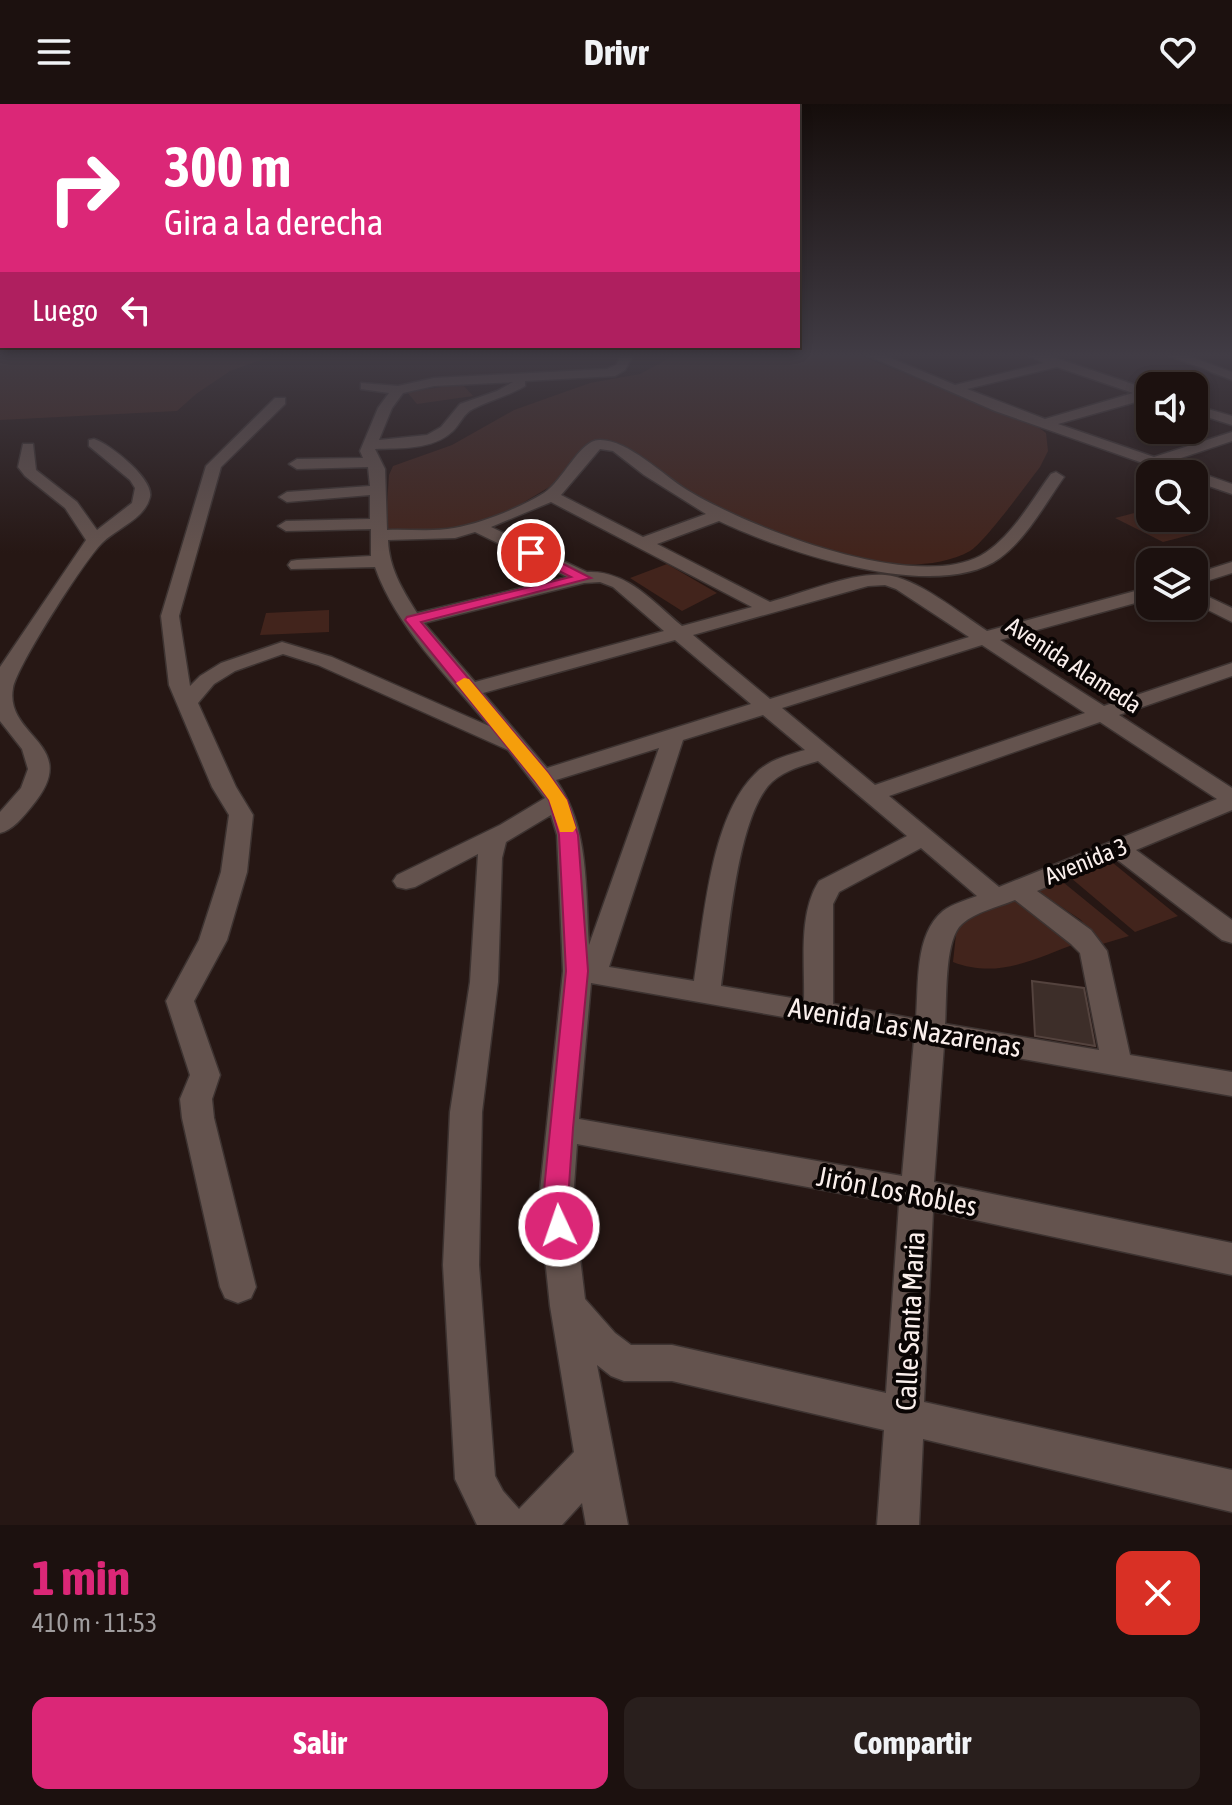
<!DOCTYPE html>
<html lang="es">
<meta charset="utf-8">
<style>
:root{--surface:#1c110f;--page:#291f1d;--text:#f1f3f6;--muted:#a09d9e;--line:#3a312f;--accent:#db2777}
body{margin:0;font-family:"Asap Condensed",sans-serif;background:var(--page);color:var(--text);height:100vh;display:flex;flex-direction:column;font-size:30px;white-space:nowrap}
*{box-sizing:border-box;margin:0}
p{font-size:26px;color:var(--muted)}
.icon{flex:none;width:44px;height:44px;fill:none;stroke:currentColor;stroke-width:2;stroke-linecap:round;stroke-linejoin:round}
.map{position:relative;height:1421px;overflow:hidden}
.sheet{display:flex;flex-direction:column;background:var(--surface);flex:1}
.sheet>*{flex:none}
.guide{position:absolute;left:0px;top:0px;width:800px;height:244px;box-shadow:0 4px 12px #0003,0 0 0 2px var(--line);background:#db2777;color:#fff;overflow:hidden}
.tools{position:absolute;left:1136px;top:268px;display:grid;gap:16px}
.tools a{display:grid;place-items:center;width:72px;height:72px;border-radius:16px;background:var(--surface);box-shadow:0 4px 12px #0003,0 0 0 2px var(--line);font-size:40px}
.pin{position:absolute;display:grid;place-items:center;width:68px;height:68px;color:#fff;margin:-34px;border:4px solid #fff;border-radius:50%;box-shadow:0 2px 8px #0007}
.me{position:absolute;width:88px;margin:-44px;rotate:357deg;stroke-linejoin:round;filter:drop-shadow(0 0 6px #0008)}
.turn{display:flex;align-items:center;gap:28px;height:168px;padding:0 32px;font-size:36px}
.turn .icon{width:104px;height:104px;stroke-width:2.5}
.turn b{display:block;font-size:56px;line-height:68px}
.then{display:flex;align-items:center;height:76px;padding:0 32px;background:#0003;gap:16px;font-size:30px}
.round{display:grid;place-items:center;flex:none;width:84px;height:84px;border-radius:16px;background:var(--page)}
.overview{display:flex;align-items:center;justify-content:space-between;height:136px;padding:0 32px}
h1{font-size:48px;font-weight:700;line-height:60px;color:var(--accent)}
.button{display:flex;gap:16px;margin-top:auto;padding:16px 32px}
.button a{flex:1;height:92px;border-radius:16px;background:var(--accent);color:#fff;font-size:32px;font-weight:700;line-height:92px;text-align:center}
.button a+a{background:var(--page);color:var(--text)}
header{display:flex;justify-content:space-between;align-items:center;height:104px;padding:0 32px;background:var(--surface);font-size:36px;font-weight:700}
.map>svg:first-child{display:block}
.green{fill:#42241c}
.building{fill:#3d2e29;stroke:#54433e;stroke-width:2}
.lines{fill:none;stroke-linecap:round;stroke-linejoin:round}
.minor-casing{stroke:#3d3331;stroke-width:3}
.minor{fill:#64534e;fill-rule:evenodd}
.route{fill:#db2777;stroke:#8e194d;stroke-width:2}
.slow{fill:#f59e0b}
.labels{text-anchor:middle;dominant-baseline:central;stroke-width:8;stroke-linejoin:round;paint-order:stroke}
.street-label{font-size:24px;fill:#faefec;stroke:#0a0504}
.near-street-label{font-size:28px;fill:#faefec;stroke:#0a0504}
</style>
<header><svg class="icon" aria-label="menu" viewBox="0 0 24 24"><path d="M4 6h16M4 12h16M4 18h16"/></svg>Drivr<svg class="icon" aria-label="heart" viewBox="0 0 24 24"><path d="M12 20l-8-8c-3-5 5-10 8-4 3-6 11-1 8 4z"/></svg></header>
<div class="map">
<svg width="1232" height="1421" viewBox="0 0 1232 1421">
<rect width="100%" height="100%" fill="#261714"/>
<!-- green -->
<path class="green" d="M0 250H276L230 267 196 290 177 307 0 316Z
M677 250H856L1038 323 1046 329 1048 347 1040 363C1027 380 984 439 970 447 910 480 804 446 746 420 698 398 654 366 610 338L600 336 588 343 561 376 506 409 454 427 385 430 389 371 393 362 452 341 514 306 590 279 640 270Z
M462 280 473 292 417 300 407 288Z
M1146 406 1150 408V414H1162L1194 430 1163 438 1115 414Z
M667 460 717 489 682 507 630 474Z
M329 506V528L260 531 266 509Z
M1113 759 1178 812 1135 828 1071 774Z
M1058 774 1129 832 1099 841 1081 816 1033 784Z
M1007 795 1022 796 1081 838C1037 853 1000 876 953 858L957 821Z"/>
<!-- building -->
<path class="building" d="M1032 877 1084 884 1095 942 1035 932Z"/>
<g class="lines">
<!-- minor casing -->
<g class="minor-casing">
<path id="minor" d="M622 250H634L625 266 615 272 525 277V282C508 292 491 296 473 305 464 309 460 320 453 327 433 346 401 344 375 345L385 365 387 426C409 425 433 428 454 424 483 419 519 404 544 389 562 378 580 336 599 336 627 335 663 371 687 386 748 423 911 488 980 452 1011 435 1031 397 1051 370L1056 368 1064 373C1045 400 1027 434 1000 454 937 500 782 447 719 417L657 440 770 498C803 489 852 468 885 471 916 473 961 510 987 527L1150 483V495L1000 536 1104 602 1232 559V572L1119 611 1232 684V706L1136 746 1232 816V839L1222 836 1115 754 1037 787 1091 826 1107 847 1130 951 1232 968V992L944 941 934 1078 1232 1139V1171L933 1107 924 1298 1232 1366V1408L923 1335 919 1421H877L884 1326 672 1277H624L611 1272 597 1261 628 1421H586L582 1399 562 1421H477L455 1375 443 1161 450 1008 470 878 478 750 415 783 406 785 397 783 393 777 397 771 500 721 545 694 508 646 318 561 283 550 235 567 214 580 198 599 236 683 253 711 247 768 227 836 194 897 220 971 212 995 214 1014 256 1183 251 1194 238 1199 225 1194 220 1183 182 1014 180 995 190 971 166 897 199 836 221 768 229 711 212 683 169 581 161 512 206 362 275 294H285V300L221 363 179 512 190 582 200 572 221 559 282 538 332 553 489 622C448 573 396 523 375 463L291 465 288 461 291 457 297 456 371 452V425L286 427 278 422 286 417 370 415V391L287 398 279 393 287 388 370 382 368 363 297 365 289 360 297 355 363 354 360 347 378 304 389 289 361 285V279L398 282 434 274 607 265 616 261ZM513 278 497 287 460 300 441 323 427 331 379 336 392 304 403 289 434 282ZM600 345 613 347 644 371 706 410 643 433 561 391ZM551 398 752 503 682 522C653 498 627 466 587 468L491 423ZM475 428 567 473 417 509C402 485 389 464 388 436L455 434ZM600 478 613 483 664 527 475 578 424 519 584 479ZM885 481 896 485 969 533 770 595 693 531 868 482ZM675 536 751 600 547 664 483 589ZM982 541 1085 609 875 681 782 604ZM763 611 805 646C788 651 768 656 755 670 710 714 704 817 694 877L609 863 683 636ZM1100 618 1217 695 999 783 889 692ZM659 644 589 841C585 785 590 724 556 676ZM818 657 907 732 819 777C798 810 805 858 804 896L721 882C729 830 736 722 768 682 780 668 800 662 818 657ZM551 711 557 731 563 867 539 1096 550 1202 574 1348 519 1405 503 1387 495 1372 479 1161 482 1008 498 878 502 754 506 738ZM921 744 977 792C966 796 952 800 943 807 914 831 919 881 916 915L833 900V800L839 788ZM1015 796 1071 840 1080 849 1099 946 945 920C947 895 944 835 962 820 975 808 998 803 1015 796ZM591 879 914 936 902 1072 579 1015ZM577 1040 899 1100 886 1289 672 1241H631L615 1229 585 1195 573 1096Z
M864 250H881L955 281 1044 259 1025 250H1044L1150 286V294L1058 320 1154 353 1232 328V337L1169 358 1232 380V390L1194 377V370H1174L995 307ZM1057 263 1133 289 1045 315 967 285Z
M1165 250H1183L1232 268V276Z
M1194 301 1232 312V321L1194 309Z
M94 335C110 340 154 375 150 393 145 415 117 424 102 439 84 457 17 562 13 584 4 634 84 640 32 702 23 713 13 726 0 729V708L21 684 28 665 22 645 0 617V563L86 436 65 404 25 372 18 363 23 340H33L36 366 77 398 97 426 132 399 135 384 130 376 89 342V336Z
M1232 458V469L1194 481V470Z
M1194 486 1232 504V518L1194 499Z"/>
</g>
<!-- minor -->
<use href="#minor" class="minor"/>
</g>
<!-- sky -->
<linearGradient id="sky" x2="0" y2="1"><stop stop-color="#150d0b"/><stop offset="0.56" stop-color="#413c45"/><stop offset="1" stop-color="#413c45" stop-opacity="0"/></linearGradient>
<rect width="1232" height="449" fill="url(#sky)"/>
<!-- route -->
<path class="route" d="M527 446H536L591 474 421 518 548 669 567 696 578 731 588 867 573 1024 568 1096 572 1122 568 1130 559 1134 550 1130 543 1096 566 867 559 731 549 696 535 677 405 516 407 513 571 473 527 451Z"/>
<!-- slow -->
<path class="slow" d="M464 574 469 575 548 669 567 696 576 724 573 728H560L549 696 535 677 456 579Z"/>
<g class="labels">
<!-- street labels -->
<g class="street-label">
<text transform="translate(1074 561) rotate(33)">Avenida Alameda</text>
<text transform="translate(1086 757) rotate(-22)">Avenida 3</text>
</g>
<!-- near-street labels -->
<g class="near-street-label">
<text transform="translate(905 923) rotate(10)">Avenida Las Nazarenas</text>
<text transform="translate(897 1087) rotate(11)">Jirón Los Robles</text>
<text transform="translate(910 1217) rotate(-87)">Calle Santa Maria</text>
</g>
</g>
</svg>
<div class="tools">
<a><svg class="icon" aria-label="sound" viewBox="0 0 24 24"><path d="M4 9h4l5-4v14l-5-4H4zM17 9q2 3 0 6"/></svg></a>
<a><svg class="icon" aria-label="search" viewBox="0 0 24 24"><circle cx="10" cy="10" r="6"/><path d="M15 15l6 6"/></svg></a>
<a><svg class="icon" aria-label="layers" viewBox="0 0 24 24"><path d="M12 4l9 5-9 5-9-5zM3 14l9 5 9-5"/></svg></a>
</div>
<div class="pin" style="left:531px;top:449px;background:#d93025"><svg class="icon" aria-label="arrive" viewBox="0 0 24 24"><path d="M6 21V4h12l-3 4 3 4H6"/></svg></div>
<svg class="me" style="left:559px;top:1122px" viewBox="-20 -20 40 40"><circle r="17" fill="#db2777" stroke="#fff" stroke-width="3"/><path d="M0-11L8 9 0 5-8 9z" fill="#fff"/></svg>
<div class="guide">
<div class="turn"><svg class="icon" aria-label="right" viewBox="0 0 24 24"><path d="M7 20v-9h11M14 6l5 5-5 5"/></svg><div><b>300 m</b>Gira a la derecha</div></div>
<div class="then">Luego<svg class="icon" aria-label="left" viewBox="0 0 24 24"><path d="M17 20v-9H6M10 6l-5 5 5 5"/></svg></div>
</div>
</div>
<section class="sheet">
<div class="overview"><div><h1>1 min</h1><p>410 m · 11:53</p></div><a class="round" style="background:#d93025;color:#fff"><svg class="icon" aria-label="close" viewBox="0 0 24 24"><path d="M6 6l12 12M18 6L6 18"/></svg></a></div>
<div class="button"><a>Salir</a><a>Compartir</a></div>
</section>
